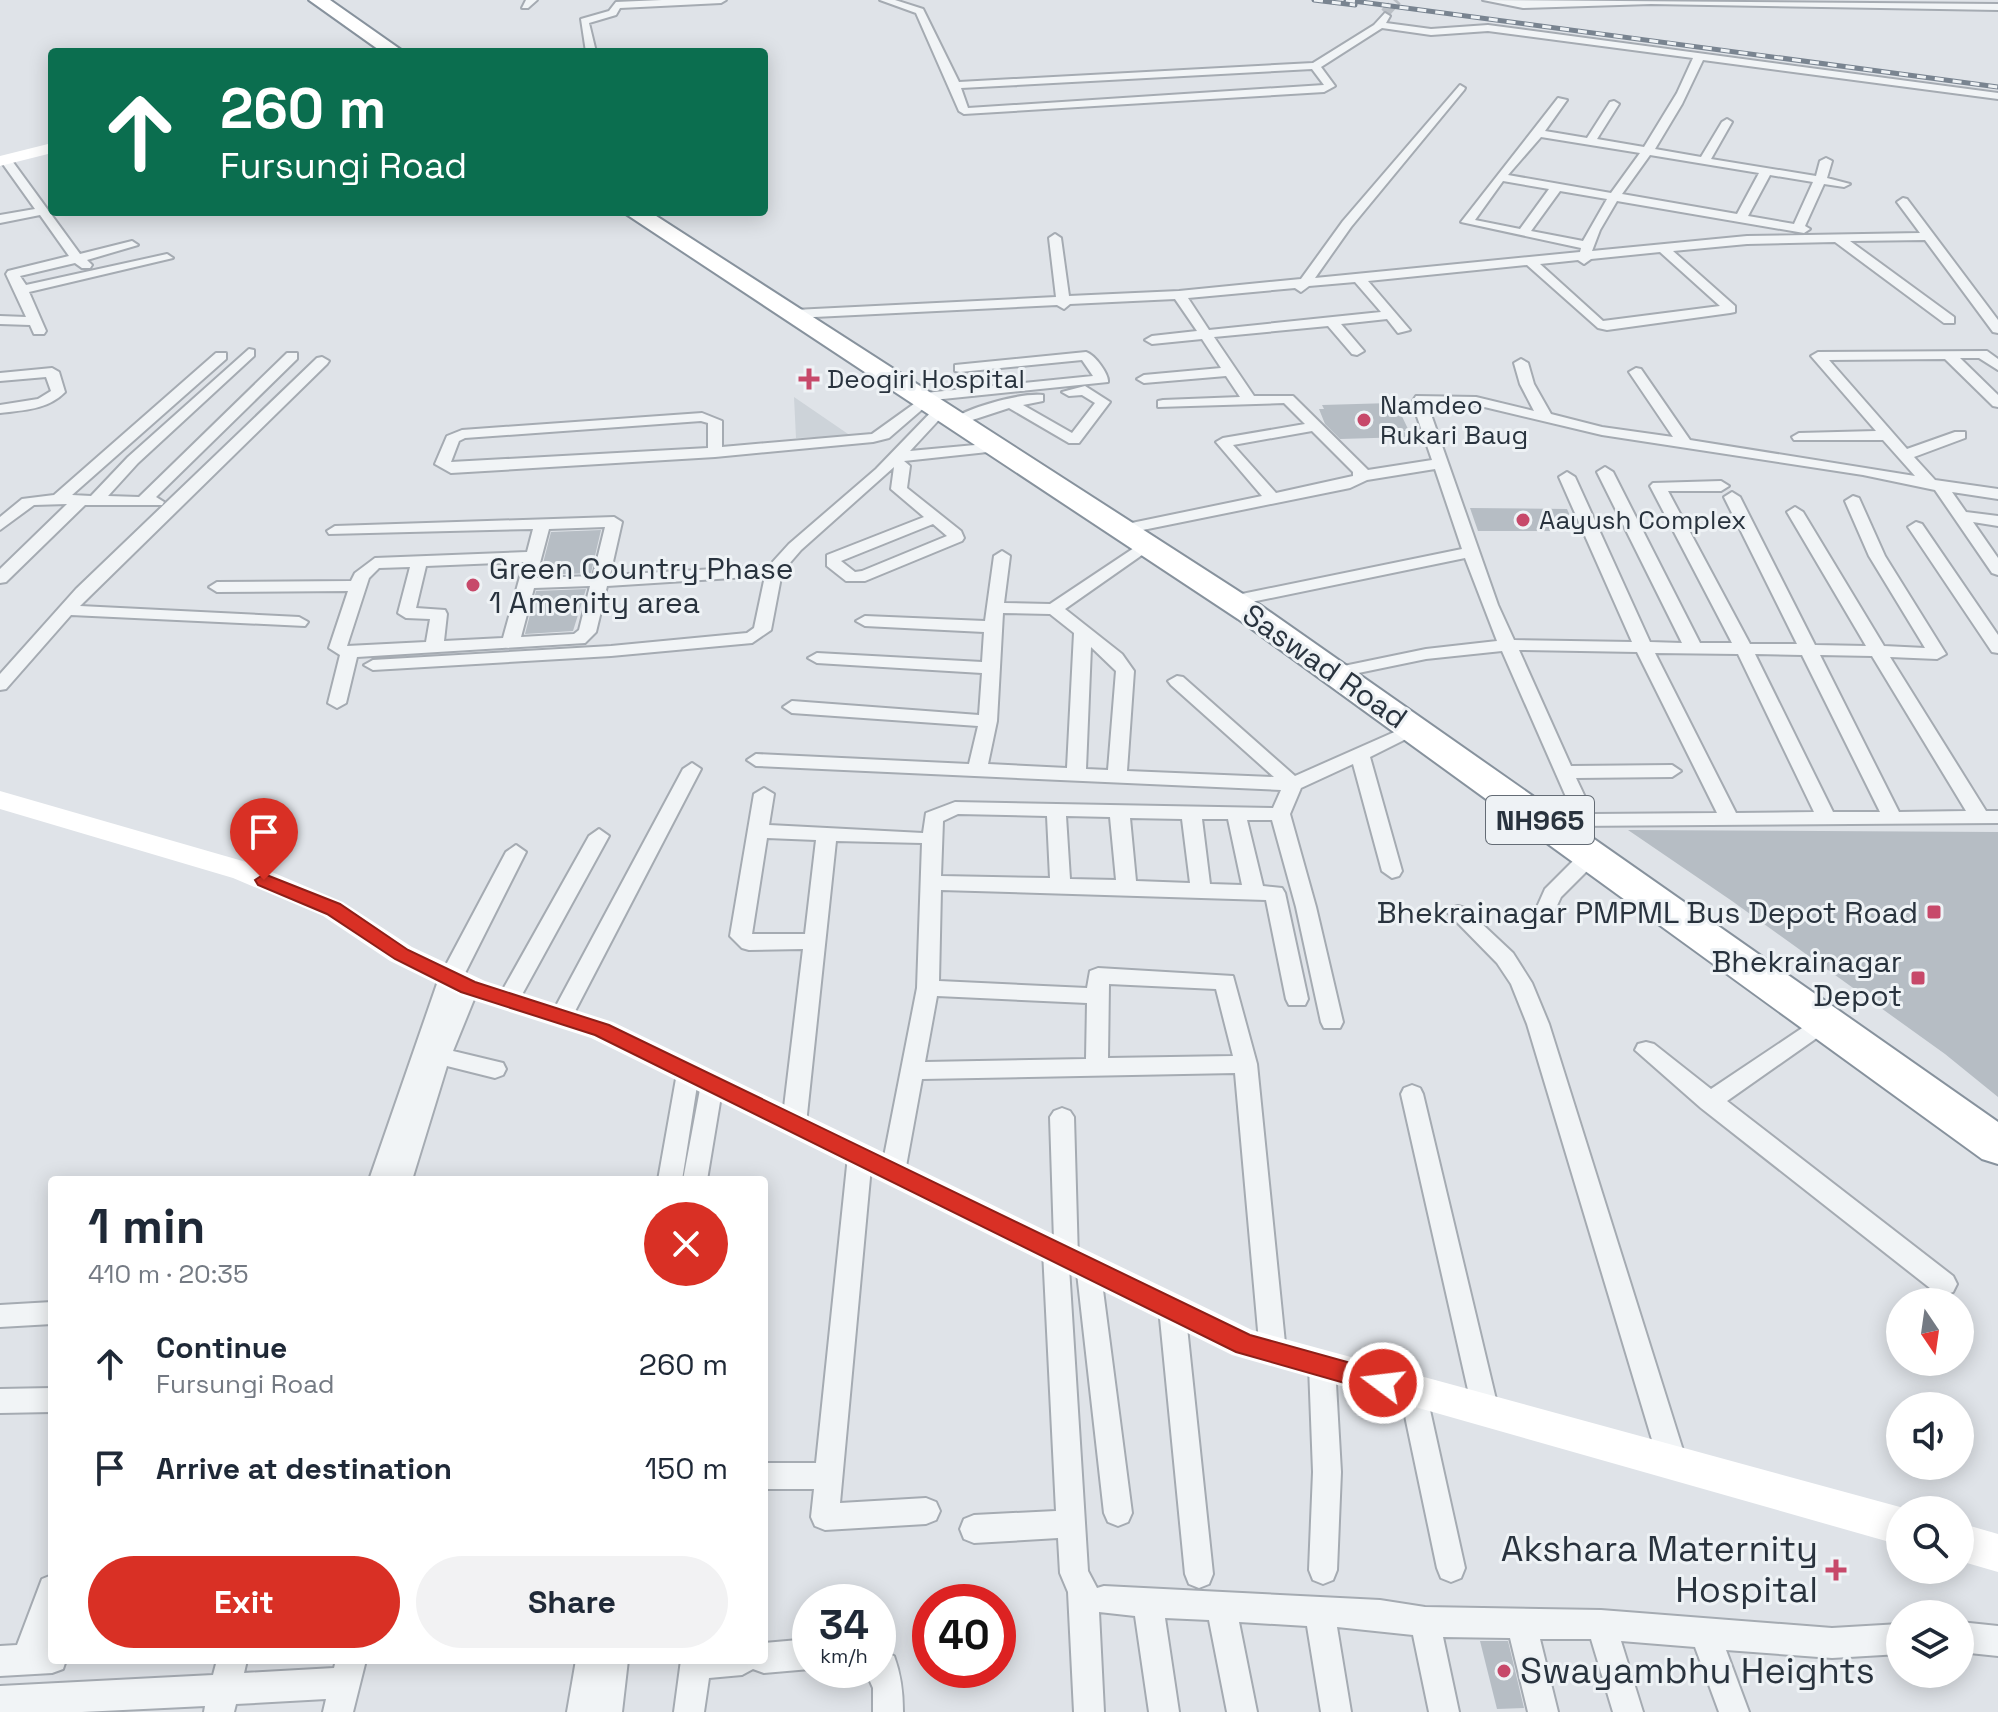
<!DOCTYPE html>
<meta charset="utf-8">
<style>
:root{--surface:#fff;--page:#f2f2f3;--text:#1f2937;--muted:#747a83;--accent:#d93025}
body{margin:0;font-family:"Space Grotesk",sans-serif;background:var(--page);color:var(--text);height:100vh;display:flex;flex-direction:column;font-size:30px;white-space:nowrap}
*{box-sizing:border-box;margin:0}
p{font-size:26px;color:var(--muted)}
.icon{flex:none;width:44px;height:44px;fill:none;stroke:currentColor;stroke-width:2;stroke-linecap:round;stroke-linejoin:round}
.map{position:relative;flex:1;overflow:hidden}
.side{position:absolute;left:48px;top:1176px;width:720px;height:488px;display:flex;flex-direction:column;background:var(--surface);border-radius:8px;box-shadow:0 4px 20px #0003}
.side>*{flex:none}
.top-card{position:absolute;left:48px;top:48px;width:720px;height:168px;border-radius:8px;box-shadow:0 4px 20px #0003;background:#0b6e4f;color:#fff;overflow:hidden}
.needle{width:52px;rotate:167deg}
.tools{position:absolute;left:1886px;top:1288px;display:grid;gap:16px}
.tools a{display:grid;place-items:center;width:88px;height:88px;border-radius:50%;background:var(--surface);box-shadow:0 4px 20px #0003;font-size:40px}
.speed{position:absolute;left:792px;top:1584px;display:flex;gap:16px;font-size:40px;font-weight:700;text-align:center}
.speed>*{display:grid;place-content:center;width:104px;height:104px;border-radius:50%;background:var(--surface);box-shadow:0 4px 20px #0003;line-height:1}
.speed small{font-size:20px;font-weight:400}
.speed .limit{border:12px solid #d22;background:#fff;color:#111}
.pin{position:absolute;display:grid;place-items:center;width:68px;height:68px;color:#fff;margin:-82px -34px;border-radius:50% 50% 50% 0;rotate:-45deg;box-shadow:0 0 8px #0007}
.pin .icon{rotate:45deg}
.me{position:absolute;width:88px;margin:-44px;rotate:285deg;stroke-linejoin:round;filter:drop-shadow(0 0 6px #0008)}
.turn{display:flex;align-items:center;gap:28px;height:168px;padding:0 40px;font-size:36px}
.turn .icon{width:104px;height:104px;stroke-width:2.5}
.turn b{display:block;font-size:56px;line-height:68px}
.round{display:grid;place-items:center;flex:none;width:84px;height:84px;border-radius:42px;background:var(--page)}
.headline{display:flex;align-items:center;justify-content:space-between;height:136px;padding:0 40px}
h1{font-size:48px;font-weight:600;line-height:60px}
.cta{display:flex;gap:16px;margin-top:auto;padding:16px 40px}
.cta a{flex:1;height:92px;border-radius:48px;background:var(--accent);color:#fff;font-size:32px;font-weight:600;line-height:92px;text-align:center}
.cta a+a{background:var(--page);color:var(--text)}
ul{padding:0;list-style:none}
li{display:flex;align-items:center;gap:24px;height:104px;padding:0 40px}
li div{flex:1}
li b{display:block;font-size:30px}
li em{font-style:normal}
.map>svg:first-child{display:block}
.built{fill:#cdd3d9}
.building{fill:#b6bdc4}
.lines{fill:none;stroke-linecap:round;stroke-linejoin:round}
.street-tunnel{stroke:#bbc0c6;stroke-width:10;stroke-dasharray:10 5;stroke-linecap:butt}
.street-casing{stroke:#a5abb2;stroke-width:4}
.highway-casing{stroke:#87929d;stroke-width:4}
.street{fill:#f1f4f6;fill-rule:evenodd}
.secondary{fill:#fff;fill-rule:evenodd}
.highway{fill:#fff;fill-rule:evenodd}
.rail-casing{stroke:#798490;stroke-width:5}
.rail{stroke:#eef2f5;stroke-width:3;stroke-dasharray:9;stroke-linecap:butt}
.route{fill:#d93025;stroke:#8d1f18;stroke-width:2}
.poi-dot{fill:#c7496a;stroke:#eef2f5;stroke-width:3}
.labels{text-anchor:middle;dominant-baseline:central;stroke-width:6;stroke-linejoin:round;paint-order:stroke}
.far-poi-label{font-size:26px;fill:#29333e;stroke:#eef2f5;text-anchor:start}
.shield{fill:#eef2f5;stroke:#646c75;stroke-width:2}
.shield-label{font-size:28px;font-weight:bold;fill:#29333e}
.poi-label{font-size:30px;fill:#29333e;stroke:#eef2f5;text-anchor:end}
.street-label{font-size:30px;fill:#29333e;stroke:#eef2f5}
.near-poi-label{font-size:36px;fill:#29333e;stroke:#eef2f5;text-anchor:end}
</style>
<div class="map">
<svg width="1998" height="1712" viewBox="0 0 1998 1712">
<rect width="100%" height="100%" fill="#dfe3e8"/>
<!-- built -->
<path class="built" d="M794 397 851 436 796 438Z"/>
<!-- building -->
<path class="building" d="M1391 403 1397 406 1409 431H1404L1407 437 1340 439 1325 424 1319 409H1324L1322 405Z
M1470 508 1567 509 1577 531H1478Z
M601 530 591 573 540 575 551 532Z
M586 589 573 631 525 634 536 591Z
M1628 830 1998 832V1097L1945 1054 1732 901Z
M1480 1641H1508L1524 1708 1497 1709Z"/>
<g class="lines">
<!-- street-tunnel -->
<path class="street-tunnel" d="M1385 13 1397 0"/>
<!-- street casing -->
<g class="street-casing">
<path id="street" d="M526 0H537L528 8H522Z
M662 0H726L721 3 620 8 616 15 589 23 596 52H586L581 19 609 11 616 2Z
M880 0H895L923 9 959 82 1313 63 1374 25 1385 13 1390 16 1386 23 1431 29 1488 25 1998 93V99L1703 60 1682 104 1655 149 1701 157 1722 122 1727 119 1732 122 1711 159 1816 176 1820 161 1826 158 1832 161 1827 178 1850 184 1844 187 1824 184 1805 226 1810 229 1804 233 1617 201 1600 230 1592 251 1747 236 1920 233 1897 202 1903 198 1907 199 1998 320V333L1993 332 1925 240 1850 241 1954 317V323H1944L1835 242 1747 244 1673 251 1735 306V312L1730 313 1607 330 1598 328 1527 265 1368 281 1410 330 1398 333 1387 319 1341 324 1364 351 1357 355 1352 354 1328 326 1214 337 1254 396H1293L1368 470 1432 460 1412 402 1416 396 1476 397 1534 411 1520 384 1514 363 1521 359 1528 363 1534 384 1551 414 1602 427 1673 437 1629 372 1636 368 1641 369 1690 440 1915 476 1883 440H1794L1792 437 1799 433 1876 431 1811 356 1818 352 1987 351 1998 359V370L1979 358H1960L1998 395V407L1993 406 1945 359 1829 360 1907 449 1955 432H1965V438L1914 457 1935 480 1998 489V499L1952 492 1966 512 1998 516V526L1973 522 1998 558V575L1992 573 1935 490 1863 475 1602 435 1476 405 1427 403 1498 605 1514 640 1632 642 1559 477 1567 472 1575 477 1650 642 1682 643 1597 472 1605 467 1613 472 1700 643H1732L1650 486 1653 483 1721 481 1729 486 1721 491H1668L1750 644H1797L1724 497 1732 492 1740 497 1815 645 1866 646 1787 512 1795 507 1803 512 1884 646 1925 648 1869 556 1845 501 1853 496 1859 498 1885 556 1946 654 1937 659 1890 657 1986 811H1998V823L1569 826 1566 821 1574 815 1502 651 1426 659 1334 678 1325 673 1334 668 1426 649 1497 641 1465 558 1232 606 1224 601 1232 596 1462 549 1435 469 1367 480 1350 488 1123 534 1117 532V526L1262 496 1216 442 1223 438 1305 424 1284 403 1158 407V401L1163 400 1240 397 1226 376 1144 383 1137 379 1144 375 1221 368 1202 339 1152 344 1145 340 1152 336 1197 331 1175 299 1070 304 1064 309 1057 305 794 318 787 314 794 310 1056 297 1049 238 1055 234 1061 238 1069 296 1179 291 1301 279 1343 221 1460 85 1465 88 1464 90 1351 227 1315 278 1580 252 1581 248 1461 222 1558 98 1567 100 1545 131 1587 138 1610 102 1614 101 1619 104 1597 139 1644 147 1677 93 1693 58 1488 31 1431 35 1382 28 1321 67 1335 86 1324 92 964 114 959 111 916 13ZM1312 69 1324 85 968 108 961 88ZM1541 137 1640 153 1611 193 1508 175ZM1650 155 1759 173 1737 214 1622 194ZM1770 175 1813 182 1794 224 1748 216ZM1503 181 1549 189 1520 229 1475 220ZM1560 191 1607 199 1583 241 1531 231ZM1660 252 1720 306 1603 321 1540 264 1578 260 1584 264 1591 259ZM1355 282 1381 312 1209 330 1188 298 1295 288 1301 292 1309 286ZM1312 431 1353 472V476L1276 493 1233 445ZM1519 650 1637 652 1717 813 1593 814 1576 778 1672 777 1681 771 1672 765 1571 766ZM1655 653 1738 654 1814 812 1736 813ZM1755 654 1802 655 1880 812H1833ZM1820 655 1872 656 1966 811 1899 812Z
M1483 0 1998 4V10L1651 4 1523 8Z
M2 158H10L80 254 132 241 138 245 87 260 92 265 90 268H82L75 263 20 276 26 285 167 254 173 258 29 292 46 331 44 334H34L30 325 0 324V316L26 317 6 274 8 271 69 256 40 215 0 223V215L35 209 0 160Z
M249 349 254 350V356L138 463 108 496 139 497 287 353H297V359L156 497 164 502 162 505H85L6 582 0 583V569L67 504 34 505 0 530V517L22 499 54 495 216 353H226V359L72 495 91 496 128 457Z
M1086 352C1095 355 1109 374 1108 382L933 400 889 438 873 442 715 457 451 473 435 464 447 436 462 430 702 413 722 421V447L872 434 918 401 913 397 915 394 1093 376 1082 360 960 372 955 371V365ZM701 421 708 423V448L451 462 459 441 465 438Z
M322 357 329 361 327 364 80 606 299 617 308 622 305 626 71 615 6 689 0 690V674L76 589 317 358Z
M52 368 59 372 65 392C47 410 24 410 0 413V405L38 399 51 391 46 377 0 381V373Z
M1085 386 1110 402 1079 443H1069L1009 408 957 425 950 421C965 408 1023 392 1043 395V401L1023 405 1072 433 1095 403 1082 395 1069 396 1062 392Z
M941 406 948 410 910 451 997 443 1004 447 997 451 904 461 910 466 907 488 961 531 964 538 962 541 865 581H846L827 566V555L924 517 891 489 894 467 801 550 782 572 771 630 752 643 611 656 373 670 364 665 373 660 611 646 747 633 754 628 765 576 607 586 596 632 585 643 357 657 346 703 337 708 328 703 340 655 329 648 348 591 217 592 209 587 217 582 351 581 355 573 375 558 527 552 533 529 329 534 327 531 335 526 614 517 622 522 610 575 769 566 789 544 876 469 936 407ZM933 524 947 536 862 571 855 572 841 561ZM605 527 593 576 536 578 549 529ZM524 562 503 638 444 641 447 614 445 610 416 608 426 566ZM410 567 398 613 406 618 430 619 426 642 347 646 369 578 379 568ZM590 586 579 630 574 634 521 637 534 588Z
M1916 522 1922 524 1998 635V653L1992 652 1908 527Z
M1146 540 1154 545 1152 548 1065 609 1122 654 1134 671 1127 771 1274 777 1171 685 1168 681 1177 676 1183 677 1295 776 1408 726 1415 724 1424 730 1370 757 1402 871 1399 876 1392 878 1382 871 1353 764 1301 788 1290 814 1316 907 1343 1022 1340 1028H1324L1321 1022 1296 907 1272 820H1247L1263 886 1282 888 1285 893 1308 999 1305 1005H1289L1286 999 1266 900 941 890 939 981 1087 988 1090 971 1098 968 1233 976 1257 1064 1286 1353 1282 1361 1273 1364 1264 1361 1260 1353 1235 1073 922 1079 905 1172 901 1179 893 1182 885 1179 881 1172 917 988 922 843 836 841 806 1124 802 1130 794 1133 786 1130 782 1124 803 949 749 950 742 948 730 936 754 794 764 788 774 794 769 825 923 833 926 813 955 802 1273 808 1281 790 756 766 747 760 756 754 969 764 978 726 792 713 783 707 792 701 979 715 982 673 817 663 808 658 817 653 982 662 984 632 865 626 856 621 865 616 985 621 994 556 1002 551 1010 556 1004 603 1050 604ZM1003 613 1050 614 1074 633 1067 768 988 764 997 721ZM1091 647 1116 671 1108 770 1086 769ZM958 814 1047 816 1050 878 941 876 943 821ZM1066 816 1110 817 1116 880 1070 879ZM1130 818 1182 819 1190 883 1136 881ZM1202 819H1228L1242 885 1210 884ZM767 838 816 840 805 934H752ZM1109 984 1216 989 1233 1056 1108 1058ZM937 996 1087 1003 1086 1059 925 1062Z
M692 763 701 769 572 1017 569 1023H553L550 1017 683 769Z
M599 829 609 836 519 1000 516 1006H500L497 1000 589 836Z
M516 845 526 852 459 985 468 979 476 981 479 987 453 1051 503 1063 506 1069 503 1075 495 1078 447 1066 412 1180H369L439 978 506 852Z
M1590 849 1597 851 1600 856 1597 861 1561 897 1554 912H1540L1537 907 1545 889 1583 851Z
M1458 906 1465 908 1513 953 1532 983 1549 1024 1687 1463 1683 1472 1673 1476 1663 1472 1659 1463 1527 1024 1511 984 1497 963 1448 913 1451 908Z
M1823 1014 1831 1016 1834 1022 1831 1028 1727 1101 1953 1276 1957 1284 1953 1292 1944 1295 1935 1292 1701 1108 1635 1050 1638 1044 1646 1042 1654 1044 1711 1089Z
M688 1064 696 1067 699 1073 682 1180H658L677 1073 680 1067Z
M712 1075 720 1078 723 1084 707 1180H683L701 1084 704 1078Z
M1412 1085 1420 1088 1423 1094 1499 1412 1496 1421 1486 1424 1476 1421 1473 1412 1401 1094 1404 1088Z
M1062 1108 1070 1111 1074 1117 1078 1259 1087 1256 1096 1260 1100 1267 1132 1513 1128 1522 1118 1526 1108 1522 1104 1513 1076 1264 1069 1267 1088 1571 1097 1588 1104 1586 1380 1600 1425 1607 1601 1610 1832 1628 1900 1624V1654L1832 1658 1726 1650 1749 1712H1719L1695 1647 1621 1641 1643 1712H1613L1591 1639H1540L1558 1712H1528L1510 1638 1443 1637 1459 1712H1429L1413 1635 1337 1627 1351 1712H1321L1307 1626 1239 1622 1257 1712H1227L1209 1620 1165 1618 1179 1712H1149L1135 1616 1099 1612 1104 1712H1074L1068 1592 1060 1573 1058 1538 974 1543 964 1539 960 1529 964 1519 974 1515 1056 1511 1043 1251 1046 1244 1054 1241 1050 1117 1054 1111Z
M860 1147 868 1149 872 1156 840 1503 926 1498 936 1502 940 1511 936 1520 926 1524 825 1530 815 1526 811 1517 814 1489H764V1463H816L848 1156 852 1149Z
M1172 1297 1181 1300 1185 1308 1213 1574 1209 1584 1199 1588 1189 1584 1185 1574 1159 1308 1163 1300Z
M52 1302V1324L0 1327V1305Z
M1322 1354 1331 1358 1335 1366 1341 1472 1337 1570 1333 1580 1323 1584 1313 1580 1309 1570 1313 1472 1309 1366 1313 1358Z
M1413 1380 1422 1384 1426 1392 1465 1568 1461 1578 1451 1582 1441 1578 1437 1568 1400 1392 1404 1384Z
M52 1388V1412L0 1413V1389Z
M52 1575V1631L48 1643H52V1660H66L63 1669 52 1673 0 1676V1646L17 1645 42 1579Z
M1960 1622 1998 1626V1656L1960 1652Z
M810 1639V1669L764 1673 753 1669 742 1675 709 1678 704 1712H674L681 1660H764V1643Z
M878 1650 894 1656C901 1675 903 1692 903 1712H873V1688L865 1670H878Z
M217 1660H247L244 1673 334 1668 336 1660H366L353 1712H323L326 1699 236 1704 234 1712H204L205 1706 82 1712H0V1686L213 1675Z
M576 1660H628L622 1712H567Z"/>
</g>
<!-- highway casing -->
<g class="highway-casing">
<path id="highway" d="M309 0H330L404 52H382Z
M623 212H650L1260 605 1998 1122V1164L1982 1159 1238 619Z"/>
</g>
<!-- street -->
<use href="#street" class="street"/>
<!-- secondary -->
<path class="secondary" d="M52 143V153L0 166V156Z
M0 791 253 864 343 902 412 947 485 981 613 1022 1252 1330 1900 1507 1907 1510H1900V1545L1232 1355 591 1038 463 997 390 961 323 916 233 878 0 809Z
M1960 1523 1998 1534V1572L1960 1561Z"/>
<!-- highway -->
<use href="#highway" class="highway"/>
<!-- rail casing -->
<g class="rail-casing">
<path id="rail" d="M1314 0 1355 5
M1346 0 1998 87"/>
</g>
<!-- rail -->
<use href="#rail" class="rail"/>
</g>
<!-- route -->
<path class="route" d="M264 874 340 904 408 950 475 982 609 1025 1250 1335 1383 1372 1391 1376 1395 1383 1391 1391 1383 1394 1236 1352 595 1035 461 992 395 959 327 914 258 885 255 880Z"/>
<!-- markers -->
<g class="poi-dot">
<path d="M805 367h8v8h8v8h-8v8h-8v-8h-8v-8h8z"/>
<circle cx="1364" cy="420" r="8"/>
<circle cx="1523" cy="520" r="8"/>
<circle cx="473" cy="585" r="8"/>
<rect x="1926" y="904" width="16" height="16" rx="4"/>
<rect x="1910" y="970" width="16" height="16" rx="4"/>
<path d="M1832 1558h8v8h8v8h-8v8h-8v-8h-8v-8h8z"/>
<circle cx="1504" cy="1671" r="8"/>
</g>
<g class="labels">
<!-- far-poi labels -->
<g class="far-poi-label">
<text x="827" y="379">Deogiri Hospital</text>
<text x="1380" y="405">Namdeo<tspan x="1380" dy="30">Rukari Baug</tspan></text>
<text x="1539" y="520">Aayush Complex</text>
</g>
<!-- shield labels -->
<rect class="shield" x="1486" y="796" width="108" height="48" rx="6"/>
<g class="shield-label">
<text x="1540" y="820">NH965</text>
</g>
<!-- poi labels -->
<g class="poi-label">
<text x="489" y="568" text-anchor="start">Green Country Phase<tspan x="489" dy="34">1 Amenity area</tspan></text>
<text x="1918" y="912">Bhekrainagar PMPML Bus Depot Road</text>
<text x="1902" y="961">Bhekrainagar<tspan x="1902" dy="34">Depot</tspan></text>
</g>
<!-- street labels -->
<g class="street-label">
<text transform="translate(1325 666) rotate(35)">Saswad Road</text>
</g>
<!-- near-poi labels -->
<g class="near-poi-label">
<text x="1818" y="1549">Akshara Maternity<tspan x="1818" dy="41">Hospital</tspan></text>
<text x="1520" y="1671" text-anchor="start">Swayambhu Heights</text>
</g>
</g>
</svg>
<div class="tools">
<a><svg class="needle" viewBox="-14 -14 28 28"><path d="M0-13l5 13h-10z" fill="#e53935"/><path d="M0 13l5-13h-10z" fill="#747a83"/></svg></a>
<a><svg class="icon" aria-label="sound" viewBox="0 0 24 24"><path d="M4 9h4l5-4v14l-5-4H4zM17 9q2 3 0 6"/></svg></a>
<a><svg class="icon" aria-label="search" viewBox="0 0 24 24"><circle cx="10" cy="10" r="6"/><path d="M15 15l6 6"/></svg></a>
<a><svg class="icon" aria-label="layers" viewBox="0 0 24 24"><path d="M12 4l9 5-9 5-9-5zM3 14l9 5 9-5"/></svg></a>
</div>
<div class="speed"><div>34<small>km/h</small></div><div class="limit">40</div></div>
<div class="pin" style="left:264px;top:880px;background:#d93025"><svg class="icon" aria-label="arrive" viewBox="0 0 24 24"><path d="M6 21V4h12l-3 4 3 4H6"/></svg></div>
<svg class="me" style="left:1383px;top:1383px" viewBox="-20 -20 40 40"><circle r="17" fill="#d93025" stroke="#fff" stroke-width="3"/><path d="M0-11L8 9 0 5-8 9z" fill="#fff"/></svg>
<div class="top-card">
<div class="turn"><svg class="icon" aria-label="ahead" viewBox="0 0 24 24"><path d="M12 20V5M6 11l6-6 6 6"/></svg><div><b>260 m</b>Fursungi Road</div></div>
</div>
<section class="side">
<div class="headline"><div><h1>1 min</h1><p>410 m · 20:35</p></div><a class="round" style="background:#d93025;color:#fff"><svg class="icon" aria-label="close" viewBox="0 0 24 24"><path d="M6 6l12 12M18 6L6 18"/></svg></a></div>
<ul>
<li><svg class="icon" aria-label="ahead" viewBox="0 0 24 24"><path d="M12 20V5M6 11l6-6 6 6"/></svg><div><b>Continue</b><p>Fursungi Road</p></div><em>260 m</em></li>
<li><svg class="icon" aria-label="arrive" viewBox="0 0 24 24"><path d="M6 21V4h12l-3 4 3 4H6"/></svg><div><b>Arrive at destination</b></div><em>150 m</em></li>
</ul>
<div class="cta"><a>Exit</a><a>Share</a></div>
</section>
</div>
